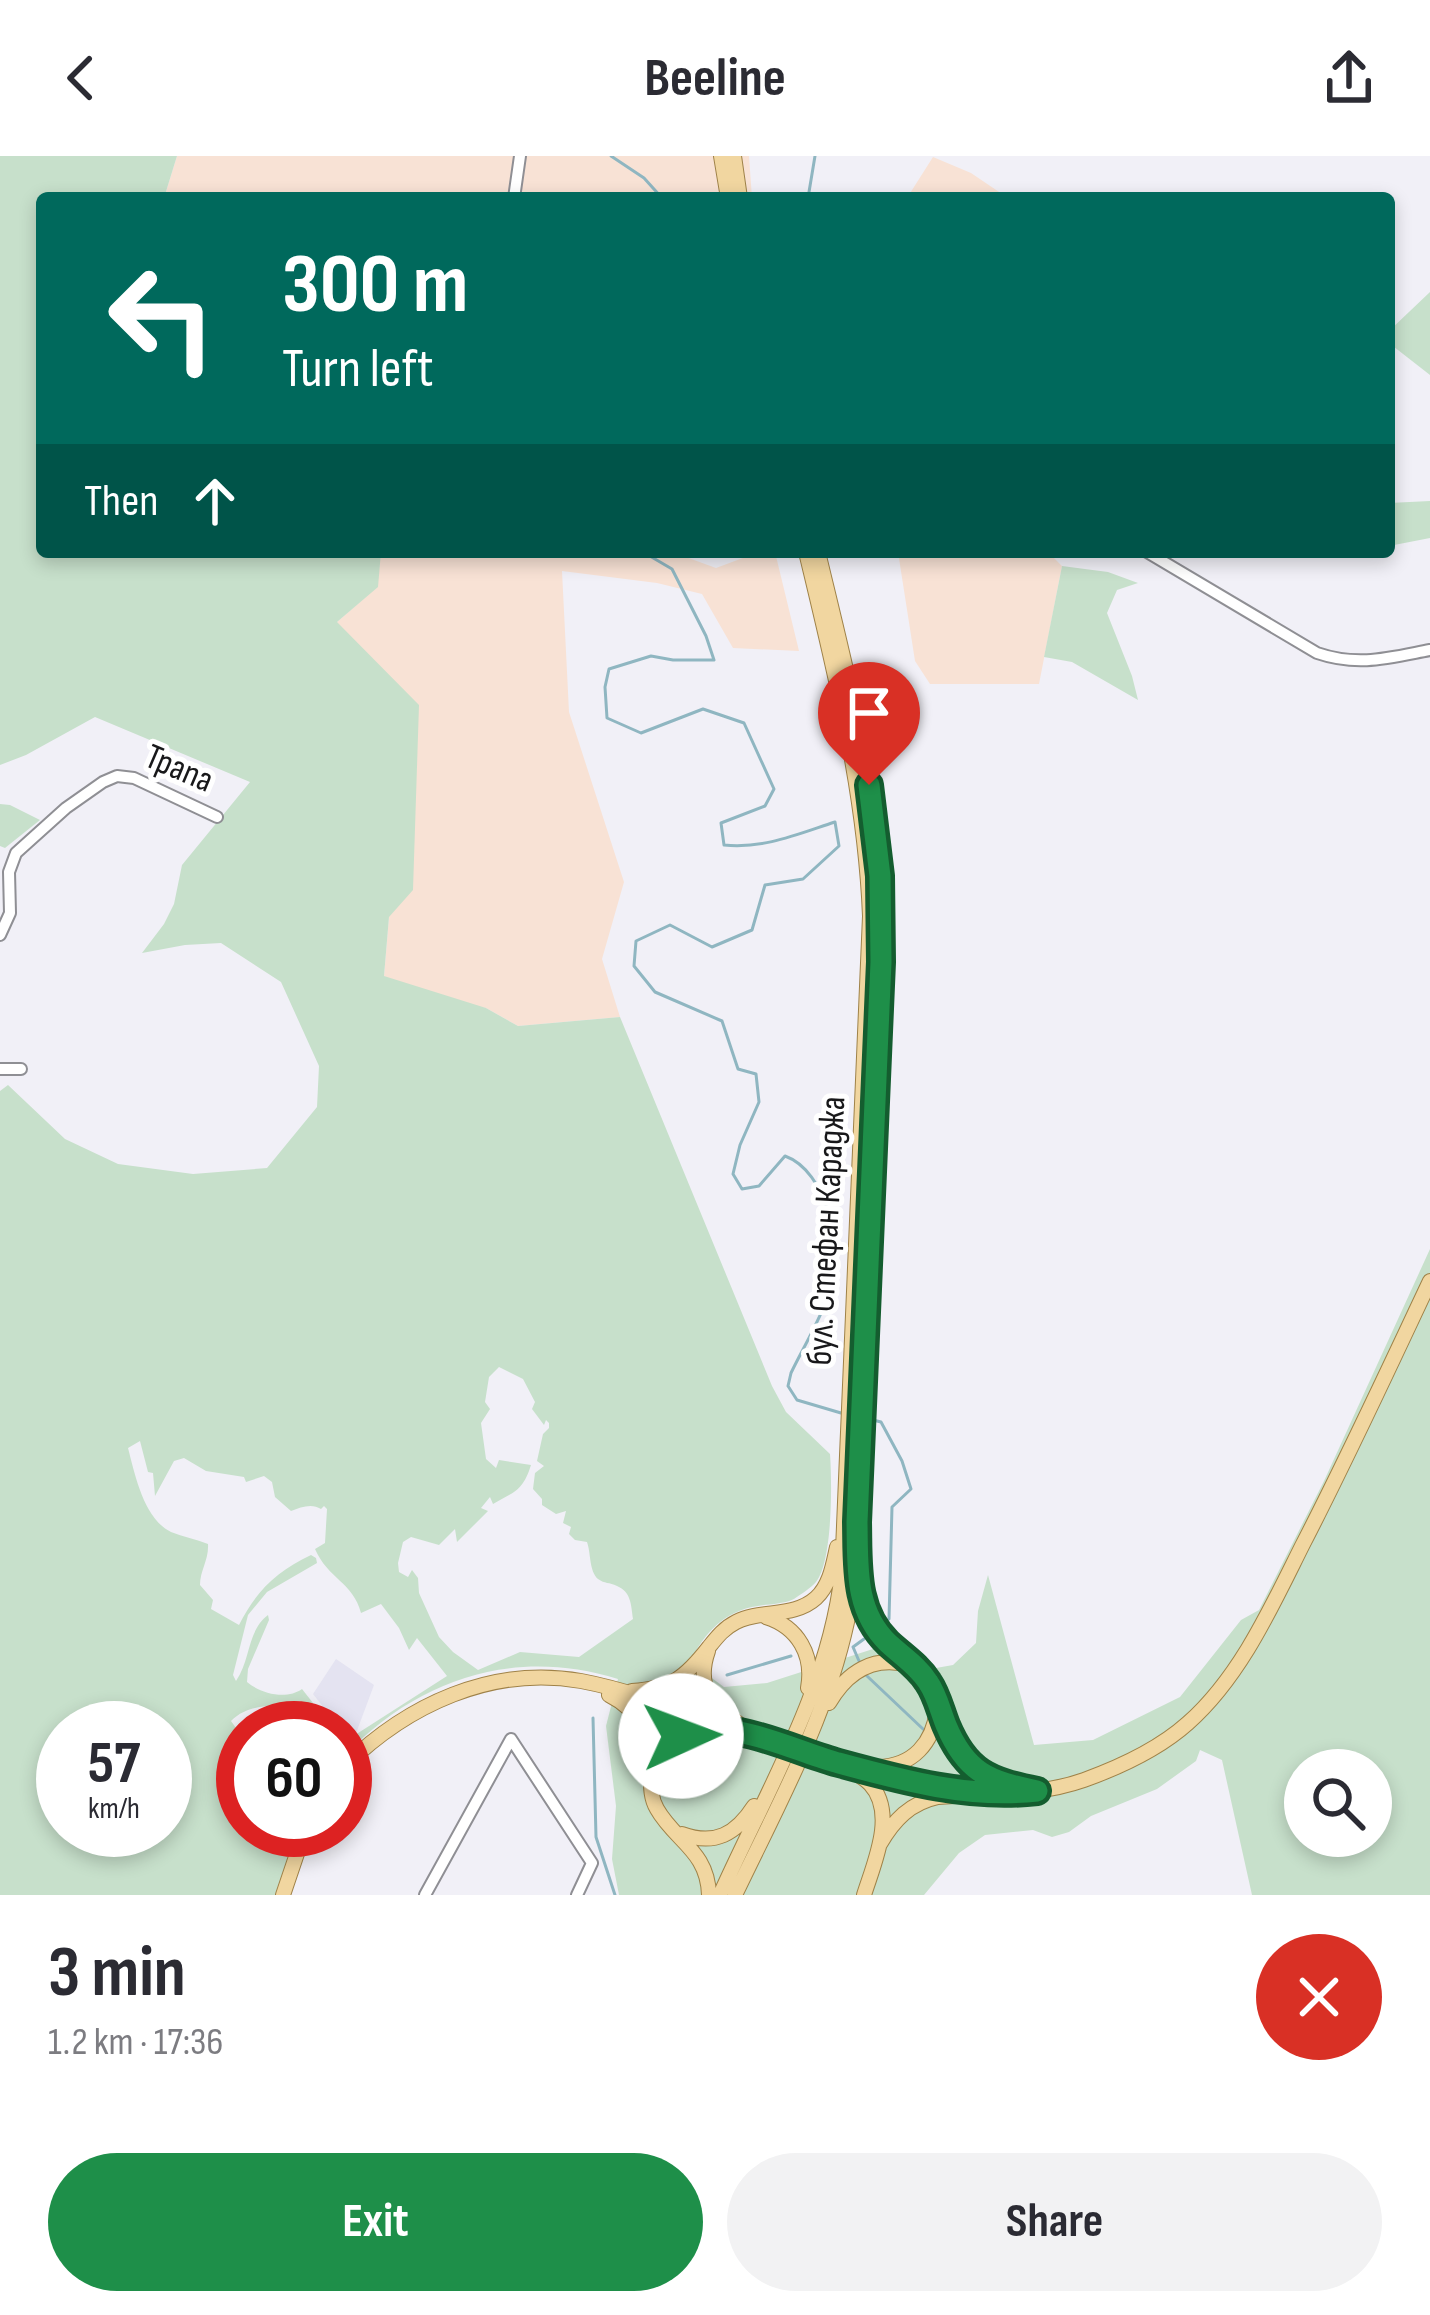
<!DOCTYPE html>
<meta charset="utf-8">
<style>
:root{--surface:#fff;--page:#f2f2f3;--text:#2b2b33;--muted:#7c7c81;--accent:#1e8f49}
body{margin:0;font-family:"Sofia Sans Condensed",sans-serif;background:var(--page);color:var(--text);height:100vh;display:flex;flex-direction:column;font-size:45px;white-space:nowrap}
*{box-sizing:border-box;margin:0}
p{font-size:39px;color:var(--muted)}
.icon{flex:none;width:66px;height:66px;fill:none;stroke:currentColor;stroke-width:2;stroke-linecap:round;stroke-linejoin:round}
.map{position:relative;height:1739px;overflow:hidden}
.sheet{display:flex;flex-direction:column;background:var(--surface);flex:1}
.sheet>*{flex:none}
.banner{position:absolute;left:36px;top:36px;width:1359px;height:366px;border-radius:12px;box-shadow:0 6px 18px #0003;background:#00695c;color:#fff;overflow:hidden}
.buttons{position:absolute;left:1284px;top:1593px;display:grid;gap:24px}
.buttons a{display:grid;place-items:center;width:108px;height:108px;border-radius:50%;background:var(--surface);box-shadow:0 6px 18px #0003;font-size:60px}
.speed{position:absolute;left:36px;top:1545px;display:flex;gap:24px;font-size:60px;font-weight:700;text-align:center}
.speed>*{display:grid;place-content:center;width:156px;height:156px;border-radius:50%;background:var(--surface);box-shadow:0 6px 18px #0003;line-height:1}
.speed small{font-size:30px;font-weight:400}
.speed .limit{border:18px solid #d22;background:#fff;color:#111}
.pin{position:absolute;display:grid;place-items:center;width:102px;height:102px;color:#fff;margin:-123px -51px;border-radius:50% 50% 50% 0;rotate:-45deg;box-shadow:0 0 12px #0007}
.pin .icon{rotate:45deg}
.me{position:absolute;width:132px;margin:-66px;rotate:88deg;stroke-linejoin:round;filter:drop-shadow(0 0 9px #0008)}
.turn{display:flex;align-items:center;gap:42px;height:252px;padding:0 48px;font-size:54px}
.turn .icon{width:156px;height:156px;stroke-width:2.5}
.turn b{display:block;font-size:84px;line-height:102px}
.then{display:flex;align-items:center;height:114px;padding:0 48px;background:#0003;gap:24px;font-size:45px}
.round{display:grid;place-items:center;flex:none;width:126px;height:126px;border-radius:63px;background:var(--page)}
.head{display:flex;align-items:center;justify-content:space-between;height:204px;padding:0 48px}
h1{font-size:72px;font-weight:700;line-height:90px}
.button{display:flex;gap:24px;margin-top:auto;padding:24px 48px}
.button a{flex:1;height:138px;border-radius:72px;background:var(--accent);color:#fff;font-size:48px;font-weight:700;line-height:138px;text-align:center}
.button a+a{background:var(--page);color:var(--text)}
header{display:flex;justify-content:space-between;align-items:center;height:156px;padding:0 48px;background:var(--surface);font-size:54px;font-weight:700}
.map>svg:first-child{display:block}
.built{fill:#e4e3f1}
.industrial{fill:#f8e2d5}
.green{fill:#c7e0cb;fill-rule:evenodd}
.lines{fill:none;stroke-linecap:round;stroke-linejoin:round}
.stream{stroke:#8fb6c1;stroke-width:3}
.minor-casing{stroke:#8f8f94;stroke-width:14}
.major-casing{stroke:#9f8248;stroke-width:16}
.minor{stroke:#fff;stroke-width:10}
.major{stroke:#f1d6a0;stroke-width:14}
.major-bridge-casing{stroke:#9f8248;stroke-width:16;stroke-linecap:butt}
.major-bridge{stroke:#f1d6a0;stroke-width:14}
.route-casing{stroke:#145d2f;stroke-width:30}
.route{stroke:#1e8f49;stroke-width:21}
.labels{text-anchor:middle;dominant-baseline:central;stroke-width:10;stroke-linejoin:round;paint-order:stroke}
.street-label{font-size:36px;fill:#18181a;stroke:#fff}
</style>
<header><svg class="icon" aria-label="back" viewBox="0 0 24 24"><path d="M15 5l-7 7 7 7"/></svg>Beeline<svg class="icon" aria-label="share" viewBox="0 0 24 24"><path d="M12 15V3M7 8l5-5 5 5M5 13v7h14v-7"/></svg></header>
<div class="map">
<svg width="1430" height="1739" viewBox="0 0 1430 1739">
<rect width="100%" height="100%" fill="#f1f0f7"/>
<!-- built -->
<path class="built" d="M336 1503 374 1529 355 1580 345 1579V1572H340L313 1538Z"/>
<!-- industrial -->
<path class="industrial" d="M177 0H749L752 42H164Z
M933 1 971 17 1008 42H907Z
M381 396H672L716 412 759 396H775L799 495 733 492 702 438 657 427 562 415 569 556 624 726 602 803 620 861 518 870 486 852 419 843 384 820 389 761 337 466 377 431Z
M898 396H1048L1062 410 1039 528H930L915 505Z"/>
<!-- green -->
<path class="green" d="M0 0H177L164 42H42V396H381L378 431 337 466 419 549 413 734 389 761 384 820 486 852 518 870 620 861 772 1230 786 1256 830 1298C832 1324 833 1405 816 1426 812 1431 800 1439 794 1443 784 1448 769 1448 758 1450 724 1455 705 1476 690 1506L724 1531 767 1527 898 1485 936 1512 953 1509 976 1487 978 1455 988 1419 1034 1589 1093 1584 1180 1541 1241 1464 1259 1454 1324 1325 1430 1093V1739H1252L1222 1604 1200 1594 1196 1605 1157 1633 1091 1660 1069 1676 1052 1681 1033 1674 985 1679 959 1697 924 1739H619L612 1703 616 1650 606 1570 618 1523C515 1491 419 1522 345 1599V1579H355L447 1520 417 1482 409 1494 399 1472 381 1448 361 1457C353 1426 328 1423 315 1393L325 1387 327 1353 324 1350 321 1353C312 1347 301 1351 291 1355L275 1341 272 1326 264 1320 246 1326 244 1321 206 1315 184 1302 174 1305 155 1340 153 1317 148 1316 140 1285 128 1292C135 1319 144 1363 171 1376 183 1381 196 1383 208 1388 209 1404 200 1414 200 1429L213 1444 211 1453 239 1469C256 1435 277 1415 311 1399L316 1402 317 1407 267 1436 248 1459 233 1519 236 1525C251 1503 247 1475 268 1459L269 1464 248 1513 247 1526C261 1538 287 1544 302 1533L313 1547 315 1554 312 1556 300 1545C275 1553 251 1545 231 1565L243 1582V1674H297L275 1739H0V935L8 929 65 983 118 1008 193 1018 267 1012 317 951 319 910 281 826 221 787 185 789 142 797 164 768 174 748 182 709 250 626 95 561 26 599 0 609ZM499 1211 523 1223 535 1246 532 1253 544 1269 546 1264 549 1267V1272L543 1278 537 1305 544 1310 535 1317 533 1333 542 1343V1349L556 1358 566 1355 563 1367 571 1371 569 1378 575 1384 587 1386C591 1397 589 1415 598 1423 605 1428 609 1426 617 1430 631 1436 631 1448 633 1463L579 1501 520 1496 478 1514 453 1496 439 1481 419 1437 418 1422 412 1414 408 1421 399 1416 398 1407 403 1386 411 1381 439 1389 455 1373 457 1386 488 1355 481 1352 490 1341 493 1348C514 1336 523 1335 531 1309L499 1304 496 1312 486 1303 481 1267 490 1253 485 1246 489 1221ZM63 1572H165V1674H63ZM1305 1614H1371V1680H1305Z
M1430 136V219L1389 187V175Z
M1430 345V382L1389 390V347Z
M1062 410 1108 416 1138 427 1117 434 1107 457 1132 520 1138 544 1072 506 1044 501Z
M0 648 10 649 40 664 5 692 0 690Z"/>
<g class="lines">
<!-- stream -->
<path class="stream" d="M611 0 644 22 662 42
M808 42 815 0
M643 396 672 413 706 480 714 504H673L651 500 609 513 605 531 607 562 641 577 703 553 744 567 774 633 765 650 721 667 724 689C764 693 798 678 835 666L839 690 803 723 765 729 752 774 712 791 670 769 636 785 634 810 655 836 722 865 738 913 756 918 759 946 740 989 733 1018 742 1033 759 1030 785 1000C827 1015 844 1092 831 1132 822 1161 804 1190 791 1217L788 1230 797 1244 841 1257
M869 1263 881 1266 902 1305 911 1333 892 1351 889 1463
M859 1505 853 1491 864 1483
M727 1519 791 1500
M867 1520 923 1573
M593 1562 596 1681 615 1739"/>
<!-- minor casing -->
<g class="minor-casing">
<path id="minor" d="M514 42 520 0
M1147 396 1317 497C1358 511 1388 502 1430 494
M0 779 10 757 9 716 16 697 66 652 103 626 117 620 134 622 217 661
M0 913H21
M425 1739 511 1583 592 1707 577 1739"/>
</g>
<!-- major casing -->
<g class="major-casing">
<path id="major" d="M721 0 728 42
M734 0 740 42
M858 1424C868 1486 897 1481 927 1523 936 1536 939 1552 945 1567 960 1606 980 1623 1020 1632
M766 1461C798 1471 814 1499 808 1532
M708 1495C695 1532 713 1550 742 1570
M632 1535C672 1532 685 1522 709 1491 717 1481 724 1472 736 1466 761 1453 794 1462 816 1442 830 1429 833 1409 837 1391
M609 1539C641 1555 651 1581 651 1616 651 1629 650 1641 657 1653 675 1685 708 1695 709 1739
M829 1547C847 1516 873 1499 909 1509
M838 1607C848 1613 861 1619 870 1628 897 1657 874 1707 864 1739
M848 1609 956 1633
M345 1610C407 1549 492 1509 581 1525 640 1536 709 1565 767 1584
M878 1611C913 1610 933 1587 937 1554
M654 1614C668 1585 688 1571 721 1575
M682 1678C715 1690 736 1678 754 1650
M880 1688C894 1664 910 1647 938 1641 987 1637 1036 1641 1084 1624 1120 1611 1159 1593 1188 1567 1240 1521 1271 1452 1302 1390 1347 1303 1388 1214 1430 1125
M283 1739 305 1674
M720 1739C767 1634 829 1532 842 1417L870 760C865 636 835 517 806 396
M735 1739C777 1651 826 1563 847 1466 854 1433 855 1399 857 1365L881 806C881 766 882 725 877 686 866 588 841 492 818 396"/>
</g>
<!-- minor -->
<use href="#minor" class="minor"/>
<!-- major -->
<use href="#major" class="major"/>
<!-- major-bridge casing -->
<g class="major-bridge-casing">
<path id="major-bridge" d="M767 1584 828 1604"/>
</g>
<!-- major-bridge -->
<use href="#major-bridge" class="major-bridge"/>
</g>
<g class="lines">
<!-- route casing -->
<g class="route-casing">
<path id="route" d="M681 1580C730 1560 788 1593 835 1606 901 1624 969 1643 1037 1635 989 1625 966 1617 946 1569 940 1554 937 1539 928 1526 918 1510 902 1500 888 1487 854 1454 858 1410 857 1366L881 806 880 720 869 629"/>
</g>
<!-- route -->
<use href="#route" class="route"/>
</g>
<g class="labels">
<!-- street labels -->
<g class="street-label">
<text transform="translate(179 613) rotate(23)">Трапа</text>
<text transform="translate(827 1075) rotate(-87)">бул. Стефан Караджа</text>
</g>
</g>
</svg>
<div class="buttons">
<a><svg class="icon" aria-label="search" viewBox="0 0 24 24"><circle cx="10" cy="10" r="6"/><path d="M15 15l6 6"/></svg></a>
</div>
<div class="speed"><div>57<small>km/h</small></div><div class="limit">60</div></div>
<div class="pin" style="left:869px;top:629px;background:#d93025"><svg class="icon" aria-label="arrive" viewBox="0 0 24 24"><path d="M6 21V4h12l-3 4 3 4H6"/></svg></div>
<svg class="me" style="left:681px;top:1580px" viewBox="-20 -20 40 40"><circle r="19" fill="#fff"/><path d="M0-13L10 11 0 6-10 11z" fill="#1e8f49"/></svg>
<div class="banner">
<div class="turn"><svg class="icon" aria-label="left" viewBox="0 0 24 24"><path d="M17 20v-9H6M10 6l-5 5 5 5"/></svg><div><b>300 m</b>Turn left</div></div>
<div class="then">Then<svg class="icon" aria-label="ahead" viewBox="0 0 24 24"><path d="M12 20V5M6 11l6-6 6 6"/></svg></div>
</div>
</div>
<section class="sheet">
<div class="head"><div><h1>3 min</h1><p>1.2 km · 17:36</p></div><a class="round" style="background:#d93025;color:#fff"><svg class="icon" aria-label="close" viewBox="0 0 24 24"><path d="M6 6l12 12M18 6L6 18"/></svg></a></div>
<div class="button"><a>Exit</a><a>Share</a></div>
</section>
